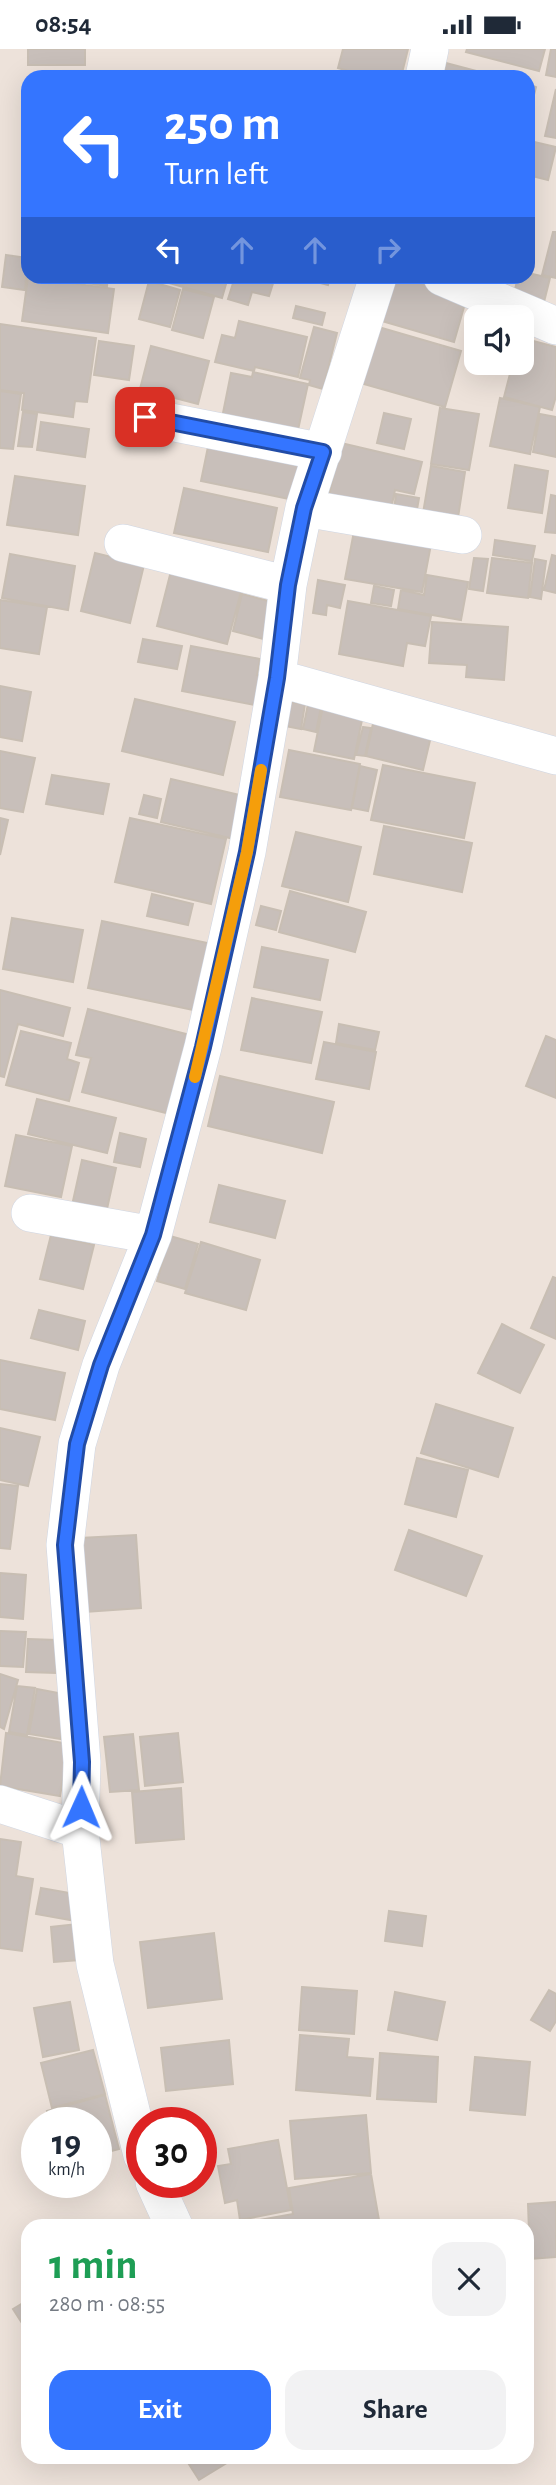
<!DOCTYPE html>
<meta charset="utf-8">
<style>
:root{--surface:#fff;--page:#f2f2f3;--text:#1f2937;--muted:#747a83;--accent:#3475ff}
body{margin:0;font-family:"Alegreya Sans",sans-serif;background:var(--page);color:var(--text);height:100vh;display:flex;flex-direction:column;font-size:26px;white-space:nowrap}
*{box-sizing:border-box;margin:0}
p{font-size:23px;color:var(--muted)}
.icon{flex:none;width:38px;height:38px;fill:none;stroke:currentColor;stroke-width:2;stroke-linecap:round;stroke-linejoin:round}
.map{position:relative;flex:1;overflow:hidden}
.sheet{position:absolute;left:21px;top:2170px;width:513px;height:245px;display:flex;flex-direction:column;background:var(--surface);border-radius:21px;box-shadow:0 7px 28px #0002}
.sheet>*{flex:none}
.banner{position:absolute;left:21px;top:21px;width:514px;height:214px;border-radius:21px;box-shadow:0 7px 28px #0002;background:#3475ff;color:#fff;overflow:hidden}
.controls{position:absolute;left:464px;top:256px;display:grid;gap:14px}
.controls a{display:grid;place-items:center;width:70px;height:70px;border-radius:14px;background:var(--surface);box-shadow:0 7px 28px #0002;font-size:35px}
.speed{position:absolute;left:21px;top:2058px;display:flex;gap:14px;font-size:35px;font-weight:700;text-align:center}
.speed>*{display:grid;place-content:center;width:91px;height:91px;border-radius:50%;background:var(--surface);box-shadow:0 7px 28px #0002;line-height:1}
.speed small{font-size:18px;font-weight:400}
.speed .limit{border:10px solid #d22;background:#fff;color:#111}
.pin{position:absolute;display:grid;place-items:center;width:60px;height:60px;color:#fff;margin:-30px;border-radius:14px;box-shadow:0 4px 10px #0006}
.me{position:absolute;width:77px;margin:-38px;rotate:1deg;stroke-linejoin:round;filter:drop-shadow(0 0 5px #0008)}
.turn{display:flex;align-items:center;gap:24px;height:147px;padding:0 28px;font-size:32px}
.turn .icon{width:91px;height:91px;stroke-width:2.5}
.turn b{display:block;font-size:49px;line-height:60px}
.lanes{display:flex;align-items:center;height:66px;padding:0 28px;background:#0003;justify-content:center;gap:35px;direction:ltr}
.lanes .off{opacity:.35}
.round{display:grid;place-items:center;flex:none;width:74px;height:74px;border-radius:21px;background:var(--page)}
.summary{display:flex;align-items:center;justify-content:space-between;height:119px;padding:0 28px}
h1{font-size:42px;font-weight:600;line-height:52px;color:#1e9e55}
.action{display:flex;gap:14px;margin-top:auto;padding:14px 28px}
.action a{flex:1;height:80px;border-radius:21px;background:var(--accent);color:#fff;font-size:28px;font-weight:600;line-height:80px;text-align:center}
.action a+a{background:var(--page);color:var(--text)}
.status{display:flex;justify-content:space-between;align-items:center;height:49px;padding:0 35px;background:var(--surface);direction:ltr}
.status svg{height:19px;fill:currentColor}
.map>svg:first-child{display:block}
.building{fill:#c8bfba;stroke:#c8beb3;stroke-width:2}
.lines{fill:none;stroke-linecap:round;stroke-linejoin:round}
.street-casing{stroke:#cfd6e3;stroke-width:38}
.street{stroke:#fff;stroke-width:37}
.route-casing{stroke:#224ca6;stroke-width:18}
.route{stroke:#3475ff;stroke-width:12}
.slow{stroke:#f59e0b;stroke-width:12}
</style>
<div class="status"><b>08:54</b><svg viewBox="0 0 49 12"><path d="M0 12V9h3v3zM5 12V6h3v6zM10 12V3h3v9zM15 12V0h3v12zM26 1h20v11H26zM47 4h2v5h-2z"/></svg></div>
<div class="map">
<svg width="556" height="2436" viewBox="0 0 556 2436">
<rect width="100%" height="100%" fill="#ede2da"/>
<!-- building -->
<path class="building" d="M28 0H85V16H28Z
M343 0H408L401 28H370L338 19Z
M467 0H545L539 22 466 3Z
M551 0H556V28L546 26Z
M446 14 499 28H442Z
M528 35 536 38 528 69Z
M556 40V89L545 87Z
M530 92 556 98 548 131 528 126Z
M553 183H556V229L542 226Z
M6 206 28 209 25 241 2 238Z
M528 224 550 229 542 261 512 253 518 228H528Z
M28 228 114 240 108 284 22 272Z
M35 228H82L81 234Z
M86 228H108L107 237 86 234Z
M148 228H228L222 249Z
M235 228H275L269 247 252 243 248 256 228 250Z
M298 228H330L328 236Z
M395 228H411L468 244 454 293 382 272Z
M149 232 180 241 170 278 139 270Z
M183 240 214 248 203 289 172 281Z
M296 257 325 264 322 276 293 269Z
M239 272 307 288 298 328 255 318 254 322 215 313 222 286 235 289Z
M0 275 96 289 87 353 75 352 73 368 22 361 24 344 0 341Z
M375 277 461 302 445 358 357 333Z
M314 278 337 284 323 340 309 336 310 331 300 329Z
M475 278 476 313H506L504 322 466 311Z
M522 289 556 298V347L552 361 504 348 513 313H522Z
M99 292 134 297 129 331 94 326Z
M151 297 209 312 198 355 140 340Z
M253 323 308 335 296 390 221 374 231 324 252 328Z
M0 342 21 345 13 400 0 399Z
M500 349 540 358 530 405 490 397Z
M440 359 479 365 469 421 431 415Z
M23 363 37 365 32 398 18 397Z
M384 364 411 370 404 400 377 394Z
M540 365 556 368V408L533 403Z
M41 373 89 380 85 408 37 401Z
M210 388 303 408 294 451 201 432Z
M341 394 422 413 414 445 395 441 389 470 327 456Z
M515 416 548 422 542 464 508 459Z
M431 417 465 423 457 475 422 470Z
M15 427 85 437 78 486 7 476Z
M184 439 277 459 268 503 174 484Z
M396 445 419 449 415 472 393 469Z
M551 446 556 447V484L545 483Z
M355 477 432 490 422 543 345 530Z
M495 491 535 497 532 512 493 506Z
M95 504 144 516 130 574 81 562Z
M10 505 75 517 68 561 2 549Z
M552 506 556 507V544L544 541Z
M474 509 488 510 483 542 469 540Z
M492 509 532 514 528 549 487 544Z
M535 510 546 512 541 550 530 548Z
M171 522 242 539 227 595 157 577Z
M427 526 468 533 461 571 398 560 401 541 424 546Z
M318 531 345 536 340 559 327 556 326 566 313 564Z
M374 537 394 541 391 557 371 554Z
M242 545 276 554 267 591 233 582Z
M0 551 47 558 39 605 0 599Z
M348 552 431 567 425 597 407 594 403 617 339 605Z
M432 573 508 578 504 631 466 628 467 616 429 614Z
M143 590 182 597 177 620 138 613Z
M191 597 260 610 257 626 266 628 260 657 182 642Z
M0 637 31 643 22 692 0 688Z
M135 650 235 673 223 726 122 702Z
M291 653 305 655 301 680 285 677Z
M308 655 321 658 316 683 303 680Z
M323 657 363 666 354 710 314 702Z
M374 670 432 683 423 721 366 707Z
M363 678 371 679 365 707 356 706Z
M289 701 360 715 351 761 280 748Z
M0 702 35 709 23 763 0 759Z
M383 716 475 734 464 789 371 771Z
M360 717 377 721 368 762 352 759Z
M52 726 109 735 103 765 46 755Z
M171 730 244 747 234 790 161 773Z
M144 746 161 750 157 769 139 765Z
M0 769 8 771 0 806Z
M130 769 226 790 211 855 115 833Z
M384 777 472 794 462 843 374 825Z
M296 783 361 798 348 853 282 837Z
M290 842 366 863 355 903 279 883Z
M152 845 193 855 188 876 147 867Z
M261 857 281 862 276 881 256 876Z
M12 869 83 881 73 933 3 920Z
M102 872 217 896 203 963 88 939Z
M262 898 328 911 320 951 254 938Z
M0 941 70 959 63 987 18 975 4 1028 0 1027Z
M252 949 322 963 311 1014 241 1001Z
M88 960 190 986 170 1065 82 1043 91 1009 76 1006Z
M339 975 379 983 375 1001 336 994Z
M21 982 71 994 67 1010 79 1014 69 1052 6 1036Z
M546 987 556 991V1049L526 1037Z
M324 993 376 1003 369 1040 316 1030Z
M220 1027 334 1053 322 1104 208 1077Z
M37 1050 116 1069 107 1104 28 1085Z
M120 1084 146 1090 140 1118 114 1113Z
M16 1086 72 1097 61 1148 5 1137Z
M82 1111 116 1119 105 1169 71 1161Z
M219 1136 285 1152 275 1189 210 1173Z
M51 1186 94 1196 83 1240 40 1230Z
M170 1187 198 1195 185 1240 157 1232Z
M201 1193 260 1211 246 1261 185 1244Z
M553 1228 556 1229V1290L531 1279Z
M39 1261 85 1272 78 1301 31 1289Z
M502 1275 544 1296 520 1344 478 1324Z
M0 1311 65 1324 55 1371 0 1360Z
M436 1355 513 1379 498 1428 421 1404Z
M0 1379 40 1388 28 1437 0 1431Z
M417 1409 468 1421 456 1468 405 1455Z
M0 1435 18 1437 10 1500 0 1499Z
M409 1481 482 1507 466 1547 395 1521Z
M136 1486 141 1559 85 1563 80 1489Z
M0 1524 26 1526 23 1570 0 1568Z
M0 1582 26 1583 23 1618 0 1617Z
M28 1590 57 1591 56 1624 26 1623Z
M0 1625 18 1631 4 1680 0 1678Z
M17 1637 35 1639 27 1686 9 1683Z
M37 1640 69 1646 61 1690 29 1685Z
M6 1684 69 1695 60 1747 0 1737Z
M178 1684 183 1733 145 1737 140 1688Z
M133 1685 139 1741 110 1743 104 1688Z
M181 1739 184 1790 136 1794 132 1743Z
M0 1790 21 1793 16 1827 33 1830 22 1902 0 1899Z
M41 1839 81 1846 76 1872 36 1865Z
M389 1862 426 1867 422 1897 385 1892Z
M77 1875 80 1911 54 1913 51 1878Z
M214 1884 222 1950 148 1959 140 1893Z
M302 1938 357 1942 354 1985 299 1981Z
M549 1941 556 1945V1972L550 1982 531 1971Z
M395 1943 445 1953 437 1991 388 1981Z
M70 1953 79 2001 43 2008 34 1959Z
M300 1986 349 1990 347 2008 373 2010 370 2047 296 2041Z
M229 1991 233 2035 166 2042 161 1999Z
M93 2001 105 2045 52 2059 41 2014Z
M380 2004 438 2008 436 2053 377 2050Z
M475 2008 530 2013 525 2066 470 2061Z
M105 2046 119 2100 96 2106V2074H50L47 2062Z
M366 2066 371 2124 295 2130 290 2072Z
M278 2091 291 2161 240 2171 237 2151 225 2154 218 2117 231 2115 228 2100Z
M371 2125 380 2177H248V2173L293 2165 289 2139Z
M556 2153V2208L530 2210 528 2155Z
M28 2251V2281L27 2282 13 2260Z
M194 2408H227L230 2412 199 2431 187 2412Z"/>
<g class="lines">
<!-- street casing -->
<g class="street-casing">
<path id="street" d="M424 28 430 0
M442 228 556 277
M145 368 323 403
M304 459 463 486
M123 494 288 536
M277 629 556 707
M30 1164 153 1186
M0 1755 80 1781
M142 2106 95 1915 80 1781 82 1713 65 1496 77 1395 101 1316 153 1186 203 998 247 803 277 629 288 536 304 459 378 228
M154 2133 174 2177"/>
</g>
<!-- street -->
<use href="#street" class="street"/>
</g>
<g class="lines">
<!-- route casing -->
<g class="route-casing">
<path id="route" d="M81 1758 82 1713 65 1496 77 1395 101 1316 153 1186 203 998 247 803 277 629 288 536 304 459 323 403 145 368"/>
</g>
<!-- route -->
<use href="#route" class="route"/>
<!-- slow -->
<path class="slow" d="M195 1028 247 803 261 721"/>
</g>
</svg>
<div class="controls">
<a><svg class="icon" aria-label="sound" viewBox="0 0 24 24"><path d="M4 9h4l5-4v14l-5-4H4zM17 9q2 3 0 6"/></svg></a>
</div>
<div class="speed"><div>19<small>km/h</small></div><div class="limit">30</div></div>
<div class="pin" style="left:145px;top:368px;background:#d93025"><svg class="icon" aria-label="arrive" viewBox="0 0 24 24"><path d="M6 21V4h12l-3 4 3 4H6"/></svg></div>
<svg class="me" style="left:81px;top:1758px" viewBox="-20 -20 40 40"><path d="M0-17L14 15 0 8-14 15z" fill="#3475ff" stroke="#fff" stroke-width="4"/></svg>
<div class="banner">
<div class="turn"><svg class="icon" aria-label="left" viewBox="0 0 24 24"><path d="M17 20v-9H6M10 6l-5 5 5 5"/></svg><div><b>250 m</b>Turn left</div></div>
<div class="lanes"><svg class="icon" aria-label="left" viewBox="0 0 24 24"><path d="M17 20v-9H6M10 6l-5 5 5 5"/></svg><svg class="icon off" aria-label="ahead" viewBox="0 0 24 24"><path d="M12 20V5M6 11l6-6 6 6"/></svg><svg class="icon off" aria-label="ahead" viewBox="0 0 24 24"><path d="M12 20V5M6 11l6-6 6 6"/></svg><svg class="icon off" aria-label="right" viewBox="0 0 24 24"><path d="M7 20v-9h11M14 6l5 5-5 5"/></svg></div>
</div>
<section class="sheet">
<div class="summary"><div><h1>1 min</h1><p>280 m · 08:55</p></div><a class="round"><svg class="icon" aria-label="close" viewBox="0 0 24 24"><path d="M6 6l12 12M18 6L6 18"/></svg></a></div>
<div class="action"><a>Exit</a><a>Share</a></div>
</section>
</div>
